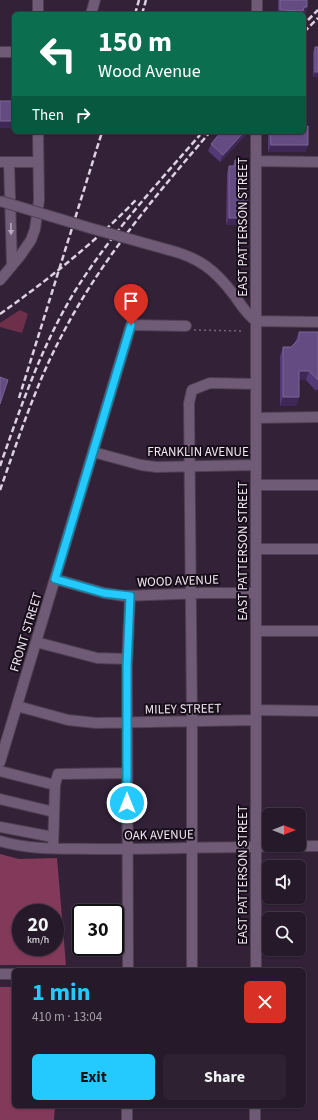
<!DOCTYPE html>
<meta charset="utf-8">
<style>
:root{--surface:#26192a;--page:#2e2232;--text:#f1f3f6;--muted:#a4a0a8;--line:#423847;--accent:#24c9fe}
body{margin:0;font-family:"Source Sans 3",sans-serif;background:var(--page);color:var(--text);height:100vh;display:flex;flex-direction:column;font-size:15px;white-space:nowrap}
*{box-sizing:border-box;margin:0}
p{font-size:13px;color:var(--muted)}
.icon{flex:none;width:22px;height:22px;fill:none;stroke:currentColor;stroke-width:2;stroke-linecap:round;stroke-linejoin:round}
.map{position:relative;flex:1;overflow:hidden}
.drawer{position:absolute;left:12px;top:968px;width:294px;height:140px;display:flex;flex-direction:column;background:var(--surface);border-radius:6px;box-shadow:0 1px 3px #0004,0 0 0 1px var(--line)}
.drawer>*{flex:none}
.top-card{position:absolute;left:12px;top:12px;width:294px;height:122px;border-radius:6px;box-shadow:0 1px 3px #0004,0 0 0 1px var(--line);background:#0b6e4f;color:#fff;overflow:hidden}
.needle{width:26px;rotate:90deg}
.tools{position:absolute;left:262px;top:808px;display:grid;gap:8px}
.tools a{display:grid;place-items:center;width:44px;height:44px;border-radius:6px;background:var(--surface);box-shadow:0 1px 3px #0004,0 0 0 1px var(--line);font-size:20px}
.speed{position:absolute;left:12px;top:904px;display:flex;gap:8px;font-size:20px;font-weight:700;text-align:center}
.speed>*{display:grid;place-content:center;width:52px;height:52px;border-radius:50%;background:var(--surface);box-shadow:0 1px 3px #0004,0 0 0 1px var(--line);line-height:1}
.speed small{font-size:10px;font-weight:400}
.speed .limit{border:2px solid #111;border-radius:6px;background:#fff;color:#111}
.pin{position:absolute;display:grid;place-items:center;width:34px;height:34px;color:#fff;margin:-41px -17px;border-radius:50% 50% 50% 0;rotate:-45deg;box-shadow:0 0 4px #0007}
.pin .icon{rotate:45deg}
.me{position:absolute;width:44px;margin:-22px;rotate:0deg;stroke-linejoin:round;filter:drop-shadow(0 0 3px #0008)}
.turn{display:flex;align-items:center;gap:14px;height:84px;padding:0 20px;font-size:18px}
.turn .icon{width:52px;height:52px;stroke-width:2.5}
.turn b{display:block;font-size:28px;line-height:34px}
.then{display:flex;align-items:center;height:38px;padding:0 20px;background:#0003;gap:8px;font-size:15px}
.round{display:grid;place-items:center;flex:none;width:42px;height:42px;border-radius:6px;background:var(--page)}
.head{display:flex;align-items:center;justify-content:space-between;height:68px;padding:0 20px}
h1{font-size:24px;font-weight:700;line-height:30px;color:var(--accent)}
.action{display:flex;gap:8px;margin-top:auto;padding:8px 20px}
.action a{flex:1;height:46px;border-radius:6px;background:var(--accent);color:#111;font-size:16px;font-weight:700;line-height:46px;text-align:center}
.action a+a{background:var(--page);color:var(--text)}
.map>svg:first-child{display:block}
.green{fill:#6d2f4a}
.forest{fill:#833959;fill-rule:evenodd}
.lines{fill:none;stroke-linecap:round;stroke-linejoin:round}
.minor-casing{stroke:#4e3f52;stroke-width:12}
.path{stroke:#77677b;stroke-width:1.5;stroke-dasharray:2 3;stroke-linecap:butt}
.minor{stroke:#6f5b75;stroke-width:10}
.rail{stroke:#ddd1e1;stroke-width:2.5;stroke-dasharray:6 3;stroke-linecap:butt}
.minor-bridge-casing{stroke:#4e3f52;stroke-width:12;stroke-linecap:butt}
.minor-bridge{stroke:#6f5b75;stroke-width:10}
.wall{fill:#533976}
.shaded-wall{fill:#3f2857}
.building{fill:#644c83;stroke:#7a6495}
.oneway{fill:#b7a7bb}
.route-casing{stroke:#1783a5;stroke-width:10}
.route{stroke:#24c9fe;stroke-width:7}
.labels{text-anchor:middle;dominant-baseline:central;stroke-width:4;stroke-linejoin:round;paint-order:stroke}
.street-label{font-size:13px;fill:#f2e6f5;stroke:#160e18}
</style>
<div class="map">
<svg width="318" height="1120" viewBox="0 0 318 1120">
<rect width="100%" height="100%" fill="#332138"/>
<!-- green -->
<path class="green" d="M20 310 28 314 22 333 0 327V323Z"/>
<!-- forest -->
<path class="forest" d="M0 854 19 859 57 858 66 965H0ZM21 913H55V947H21Z
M0 987H14V1106H55L54 1120H0Z"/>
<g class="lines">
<!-- minor casing -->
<g class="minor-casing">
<path id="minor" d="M257 0V14
M38 14V0
M91 14 95 0
M0 52H14
M256 161 318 162
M0 162H38
M9 162 12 266
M169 250C200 258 215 270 234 295 241 305 247 315 256 321
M0 280 20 256 31 240 35 229 39 200 38 132
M256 321 318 322
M256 418 318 417
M93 452 141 465 156 467 256 465
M256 485H318
M256 549H318
M55 579 104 593 124 596 203 593H256
M256 631H318
M36 642 97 658 127 659
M17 706 68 720 96 723 256 720
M256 710 318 711
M0 762 131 325 186 326
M0 771 55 785 58 774 127 773
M0 799 54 812
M0 827 53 837
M0 841C33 851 68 848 102 849 174 849 246 846 318 846
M53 848 55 785
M128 970 127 666 130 596
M192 970V721L189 403 192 390 210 383 256 384
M256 970V132
M0 974H14
M127 1120V1106
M255 1120V1106"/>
</g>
<!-- path -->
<path class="path" d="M194 330 242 331"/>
<!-- minor -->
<use href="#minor" class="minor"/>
<!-- rail -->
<path class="rail" d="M135 14 139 0
M142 14 146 0
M308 20 318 10
M304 32 318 18
M0 314C48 280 95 242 136 200
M19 398 102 132
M0 466C21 406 42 345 75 291 111 234 156 185 200 135
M0 490C19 437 36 384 62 335 100 261 156 195 210 132"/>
<!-- minor-bridge casing -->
<g class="minor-bridge-casing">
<path id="minor-bridge" d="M0 201 90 228 169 250"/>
</g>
<!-- minor-bridge -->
<use href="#minor-bridge" class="minor-bridge"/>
</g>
<!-- wall -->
<path class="wall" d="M278 0H307V7L305 14H278Z
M315 47 318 77H313V52Z
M268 132H304L308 145 305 152H268Z
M246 135 220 162 208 151 211 144Z
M235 160 244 225H226L227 173 229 166H233Z
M299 332H318V390L317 389 316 391 306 380H299V397L296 406H280V356L283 347H291L295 342Z"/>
<!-- shaded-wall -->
<path class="shaded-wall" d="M304 7H307L305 14H279L280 10Z
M315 72H318V77H313Z
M0 121H14V128H0Z
M244 132H247L246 135 220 162 223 155Z
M271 145H308L305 152H268Z
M229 218H247L244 225H226Z
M299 371H309L306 380H296Z
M283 397H299L296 406H280Z"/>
<!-- building -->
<path class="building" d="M280 0H307V7H304L303 11 280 10Z
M315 47H318V72H315Z
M0 101H14V121H0Z
M304 126H308V145H271L270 132H304Z
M221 132H244L223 155 211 144Z
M235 160H247V218H229V166H235Z
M299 332H318V380L309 371H299V397H283V347H291L299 339Z
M0 377 8 380 0 404Z"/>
<!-- one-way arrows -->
<defs><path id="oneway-solid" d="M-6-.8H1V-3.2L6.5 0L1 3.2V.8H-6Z"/></defs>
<use class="oneway" href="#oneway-solid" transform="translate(11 229) rotate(89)"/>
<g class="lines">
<!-- route casing -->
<g class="route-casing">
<path id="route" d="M127 803V666L130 596 104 593 55 579 131 325"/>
</g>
<!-- route -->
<use href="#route" class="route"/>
</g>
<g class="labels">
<!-- street labels -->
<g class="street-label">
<text transform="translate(243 227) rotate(-90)">EAST PATTERSON STREET</text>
<text x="198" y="452">FRANKLIN AVENUE</text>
<text transform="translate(243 551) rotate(-90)">EAST PATTERSON STREET</text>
<text transform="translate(178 581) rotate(-2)">WOOD AVENUE</text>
<text transform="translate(26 632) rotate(-73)">FRONT STREET</text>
<text transform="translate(183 709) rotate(-1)">MILEY STREET</text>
<text transform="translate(159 835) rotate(-1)">OAK AVENUE</text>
<text transform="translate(243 875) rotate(-90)">EAST PATTERSON STREET</text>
</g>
</g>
</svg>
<div class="tools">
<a><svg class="needle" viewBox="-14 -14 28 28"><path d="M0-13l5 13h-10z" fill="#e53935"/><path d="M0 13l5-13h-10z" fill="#a4a0a8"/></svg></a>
<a><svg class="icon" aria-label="sound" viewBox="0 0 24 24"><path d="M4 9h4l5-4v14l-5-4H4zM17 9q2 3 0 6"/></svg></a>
<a><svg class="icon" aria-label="search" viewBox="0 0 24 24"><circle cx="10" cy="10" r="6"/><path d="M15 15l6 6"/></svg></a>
</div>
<div class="speed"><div>20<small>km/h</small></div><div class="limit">30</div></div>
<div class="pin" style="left:131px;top:325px;background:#d93025"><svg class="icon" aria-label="arrive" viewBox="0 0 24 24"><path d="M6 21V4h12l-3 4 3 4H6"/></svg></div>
<svg class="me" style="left:127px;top:803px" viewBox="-20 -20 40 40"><circle r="17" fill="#24c9fe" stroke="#fff" stroke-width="3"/><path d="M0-11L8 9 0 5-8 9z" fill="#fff"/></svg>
<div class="top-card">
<div class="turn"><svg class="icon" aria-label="left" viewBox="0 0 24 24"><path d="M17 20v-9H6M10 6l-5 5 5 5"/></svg><div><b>150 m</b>Wood Avenue</div></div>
<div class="then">Then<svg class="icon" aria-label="right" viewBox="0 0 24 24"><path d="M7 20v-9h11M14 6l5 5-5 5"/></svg></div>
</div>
<section class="drawer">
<div class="head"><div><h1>1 min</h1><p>410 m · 13:04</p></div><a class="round" style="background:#d93025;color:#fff"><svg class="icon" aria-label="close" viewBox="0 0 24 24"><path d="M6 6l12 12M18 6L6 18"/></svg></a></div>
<div class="action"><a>Exit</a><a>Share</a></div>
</section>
</div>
